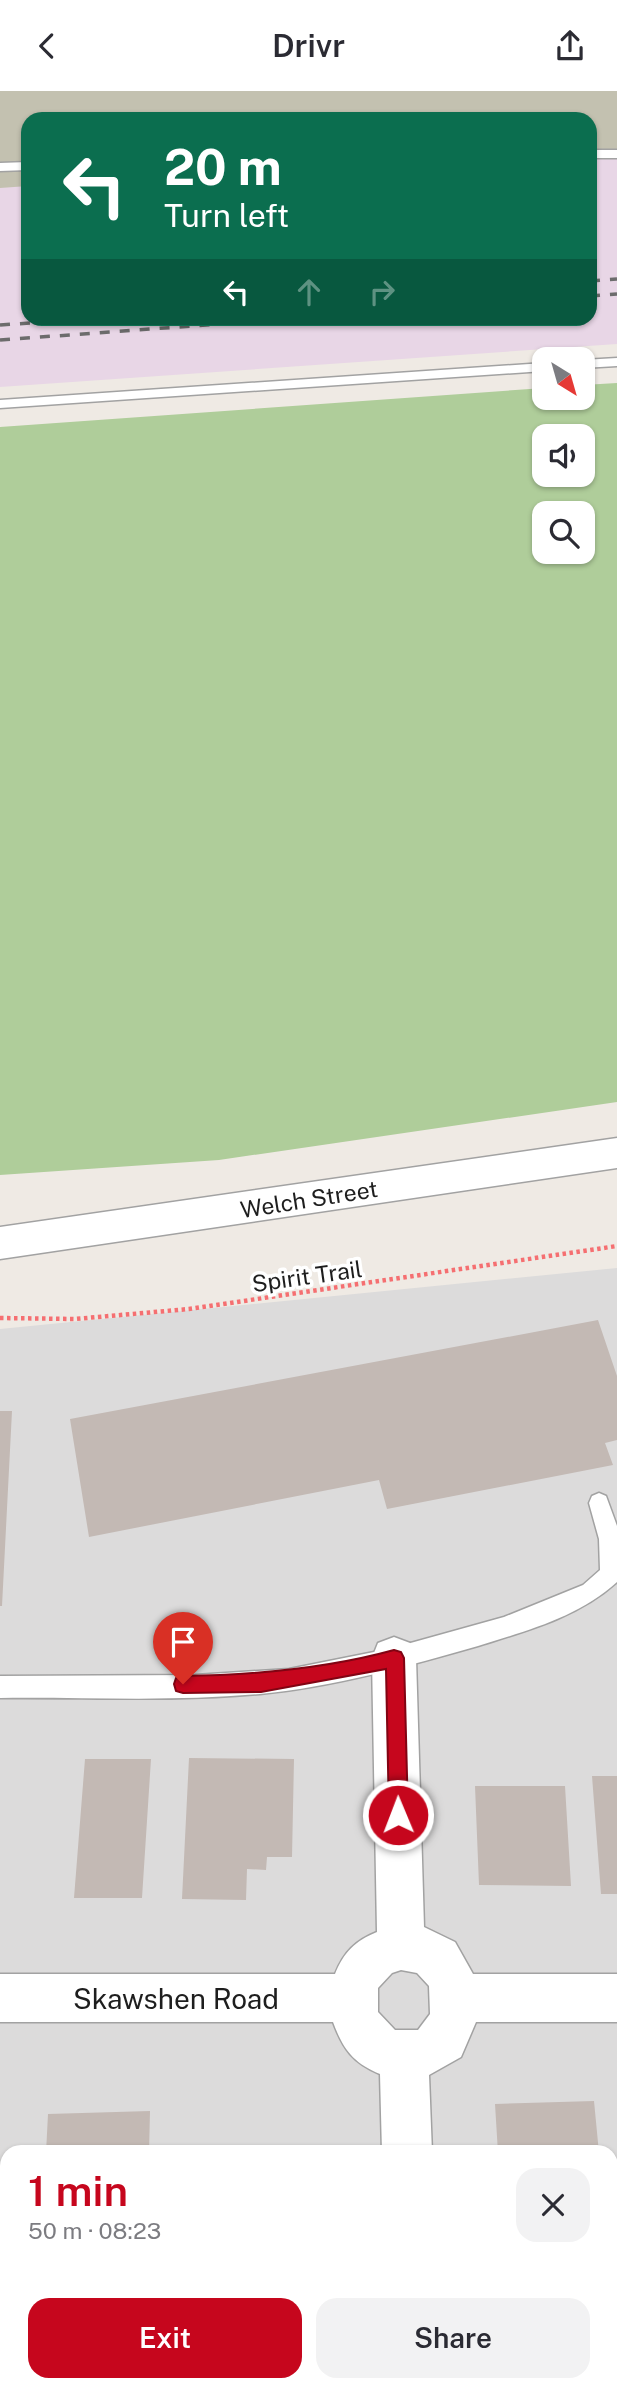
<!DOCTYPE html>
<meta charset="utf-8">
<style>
:root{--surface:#fff;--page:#f2f2f3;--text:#2b2b33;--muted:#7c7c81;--accent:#c6061d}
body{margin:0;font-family:"Public Sans",sans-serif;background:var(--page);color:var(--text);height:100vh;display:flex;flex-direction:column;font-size:26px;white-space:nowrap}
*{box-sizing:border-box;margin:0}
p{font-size:23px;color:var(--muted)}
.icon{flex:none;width:38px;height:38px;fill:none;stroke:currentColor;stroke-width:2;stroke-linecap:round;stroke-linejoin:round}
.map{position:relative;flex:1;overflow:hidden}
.sheet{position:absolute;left:0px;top:2054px;width:618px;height:247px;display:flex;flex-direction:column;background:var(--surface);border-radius:21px 21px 0 0;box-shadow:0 2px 5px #0004}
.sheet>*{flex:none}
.hud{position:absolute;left:21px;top:21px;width:576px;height:214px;border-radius:21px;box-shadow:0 2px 5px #0004;background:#0b6e4f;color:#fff;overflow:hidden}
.needle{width:46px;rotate:143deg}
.tools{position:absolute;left:532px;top:256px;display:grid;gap:14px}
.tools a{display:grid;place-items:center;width:63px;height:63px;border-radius:14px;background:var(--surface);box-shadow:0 2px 5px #0004;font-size:35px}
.pin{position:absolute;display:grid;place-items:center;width:60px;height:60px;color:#fff;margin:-72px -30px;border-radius:50% 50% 50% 0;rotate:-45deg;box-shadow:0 0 7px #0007}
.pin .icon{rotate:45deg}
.me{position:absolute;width:77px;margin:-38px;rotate:359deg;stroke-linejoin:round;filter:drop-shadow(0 0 5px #0008)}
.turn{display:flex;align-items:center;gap:24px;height:147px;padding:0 28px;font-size:32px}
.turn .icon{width:91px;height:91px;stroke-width:2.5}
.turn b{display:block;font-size:49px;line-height:60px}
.lanes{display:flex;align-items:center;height:66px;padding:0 28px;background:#0003;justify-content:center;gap:35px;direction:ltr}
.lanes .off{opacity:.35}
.round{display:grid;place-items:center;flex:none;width:74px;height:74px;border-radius:21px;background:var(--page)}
.headline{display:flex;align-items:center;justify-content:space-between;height:119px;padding:0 28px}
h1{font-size:42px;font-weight:600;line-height:52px;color:var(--accent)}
.button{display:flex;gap:14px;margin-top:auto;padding:14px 28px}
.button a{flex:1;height:80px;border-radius:21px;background:var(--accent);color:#fff;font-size:28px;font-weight:600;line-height:80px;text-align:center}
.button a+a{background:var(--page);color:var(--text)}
header{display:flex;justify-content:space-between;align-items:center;height:91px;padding:0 28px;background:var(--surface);font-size:32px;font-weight:600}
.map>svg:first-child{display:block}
.residential{fill:#dcdbdb;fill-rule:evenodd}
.industrial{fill:#e8d6e6;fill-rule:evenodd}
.construction{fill:#c3c1b0}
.forest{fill:#afcd9a;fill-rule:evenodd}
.building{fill:#c3b9b4}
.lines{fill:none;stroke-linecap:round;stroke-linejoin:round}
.service-casing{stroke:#a2a2a2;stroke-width:3}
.minor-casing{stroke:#a2a2a2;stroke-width:3}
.tertiary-casing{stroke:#a2a2a2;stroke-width:3}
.path{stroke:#f56f71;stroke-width:4.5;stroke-dasharray:3.5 3.5;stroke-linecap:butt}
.service{fill:#fff;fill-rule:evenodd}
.minor{fill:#fff;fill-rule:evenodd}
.tertiary{fill:#fff;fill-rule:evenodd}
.rail{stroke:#6c6c6c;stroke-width:3.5;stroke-dasharray:10 10;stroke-linecap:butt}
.route{fill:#c6061d;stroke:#810413;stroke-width:2}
.labels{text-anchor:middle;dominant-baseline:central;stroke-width:7;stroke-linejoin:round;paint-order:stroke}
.street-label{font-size:23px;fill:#1e1e1e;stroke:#fff}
.near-street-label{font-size:28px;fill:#1e1e1e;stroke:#fff}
</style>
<header><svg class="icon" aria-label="back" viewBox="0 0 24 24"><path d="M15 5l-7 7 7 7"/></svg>Drivr<svg class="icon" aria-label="share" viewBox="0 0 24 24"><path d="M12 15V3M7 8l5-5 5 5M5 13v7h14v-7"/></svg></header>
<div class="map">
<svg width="617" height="2301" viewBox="0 0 617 2301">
<rect width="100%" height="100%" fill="#efeae4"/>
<!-- residential -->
<path class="residential" d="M617 1177V2301H0V1238ZM7 2062H611V2294H7Z"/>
<!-- industrial -->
<path class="industrial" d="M0 0H617V253L0 296ZM28 28H590V228H28Z"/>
<!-- construction -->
<path class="construction" d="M0 0H617V65L590 66V28H28V95L0 97Z"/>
<!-- forest -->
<path class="forest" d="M617 292V1011L219 1069 0 1084V336L544 297V306H583V294ZM544 345H583V383H544ZM544 422H583V460H544Z"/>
<!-- building -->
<path class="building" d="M598 1229 617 1285V1349L605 1352 613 1374 387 1418 379 1389 89 1446 70 1328Z
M0 1320H12L2 1515H0Z
M189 1667 294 1668 292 1766H267L266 1779 247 1778 246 1809 182 1808Z
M85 1668H151L142 1807H74Z
M592 1685H617V1803H601Z
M475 1695H565L571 1795 479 1794Z
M594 2010 599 2062H498L495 2013Z
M150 2020 149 2062H46L48 2023Z
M158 2294H320V2301H158Z"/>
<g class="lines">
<!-- service casing -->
<g class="service-casing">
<path id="service" d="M590 59H617V67H590Z
M28 71V79L0 80V72Z
M617 267V275L583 277V269Z
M544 272V280L0 317V309Z
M599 1402 606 1405 617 1435V1491C579 1526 526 1540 478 1555 408 1575 334 1596 260 1603 174 1611 86 1606 0 1607V1585L195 1584 289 1578 389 1558 504 1526 583 1494 600 1479 599 1448 589 1412 592 1405Z"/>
</g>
<!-- minor casing -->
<g class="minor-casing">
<path id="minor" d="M394 1546 410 1552 416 1567 424 1836 455 1851 473 1883H617V1931H476L461 1966 429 1984 432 2062H382L380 1983C353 1972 343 1958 333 1931H0V1883H335C344 1861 355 1850 377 1841L372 1567 378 1552ZM401 1879 417 1882 429 1895 430 1923 418 1939H395L378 1921V1897L392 1882Z
M386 2294H440V2301H386Z"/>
</g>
<!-- tertiary casing -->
<g class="tertiary-casing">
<path id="tertiary" d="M617 1047V1077L0 1168V1136Z"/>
</g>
<!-- path -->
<path class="path" d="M0 1227 75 1228 189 1218 617 1155"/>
<!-- service -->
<use href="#service" class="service"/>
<!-- minor -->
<use href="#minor" class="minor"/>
<!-- tertiary -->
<use href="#tertiary" class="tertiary"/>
<!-- rail -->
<path class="rail" d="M590 190 617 188
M590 205 617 203
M0 234 88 228
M0 249 288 228"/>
</g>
<!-- route -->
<path class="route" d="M394 1559 401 1561 404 1567 408 1724 405 1731 398 1734 392 1731 389 1724 386 1578 261 1601 183 1602 176 1600 174 1593 176 1587 183 1585C254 1584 325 1578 394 1559Z"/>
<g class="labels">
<!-- street labels -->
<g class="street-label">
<text transform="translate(309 1108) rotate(-9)">Welch Street</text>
<text transform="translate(307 1185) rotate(-8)">Spirit Trail</text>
</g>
<!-- near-street labels -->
<g class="near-street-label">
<text x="176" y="1907">Skawshen Road</text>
</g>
</g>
</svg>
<div class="tools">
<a><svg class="needle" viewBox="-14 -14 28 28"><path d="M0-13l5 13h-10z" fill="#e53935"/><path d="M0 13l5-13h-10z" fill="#7c7c81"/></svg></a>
<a><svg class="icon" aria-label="sound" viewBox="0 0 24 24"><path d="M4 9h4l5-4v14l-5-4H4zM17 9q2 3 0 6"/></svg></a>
<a><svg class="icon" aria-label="search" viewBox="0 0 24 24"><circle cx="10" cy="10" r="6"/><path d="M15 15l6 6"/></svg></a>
</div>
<div class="pin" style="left:183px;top:1593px;background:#d93025"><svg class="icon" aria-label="arrive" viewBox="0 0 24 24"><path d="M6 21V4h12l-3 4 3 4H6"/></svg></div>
<svg class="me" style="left:398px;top:1724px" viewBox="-20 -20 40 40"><circle r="17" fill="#c6061d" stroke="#fff" stroke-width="3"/><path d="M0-11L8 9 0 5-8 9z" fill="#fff"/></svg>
<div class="hud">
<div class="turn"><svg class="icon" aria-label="left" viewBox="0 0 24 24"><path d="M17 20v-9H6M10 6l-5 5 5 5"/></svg><div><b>20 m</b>Turn left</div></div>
<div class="lanes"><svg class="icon" aria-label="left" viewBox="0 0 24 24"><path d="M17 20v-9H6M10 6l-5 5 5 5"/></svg><svg class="icon off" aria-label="ahead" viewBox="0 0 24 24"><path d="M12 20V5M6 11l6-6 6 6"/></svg><svg class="icon off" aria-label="right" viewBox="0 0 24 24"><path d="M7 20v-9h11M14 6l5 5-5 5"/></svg></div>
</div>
<section class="sheet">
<div class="headline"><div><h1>1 min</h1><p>50 m · 08:23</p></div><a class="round"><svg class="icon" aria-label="close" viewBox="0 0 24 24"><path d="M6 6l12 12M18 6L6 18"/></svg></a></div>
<div class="button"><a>Exit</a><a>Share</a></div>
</section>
</div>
